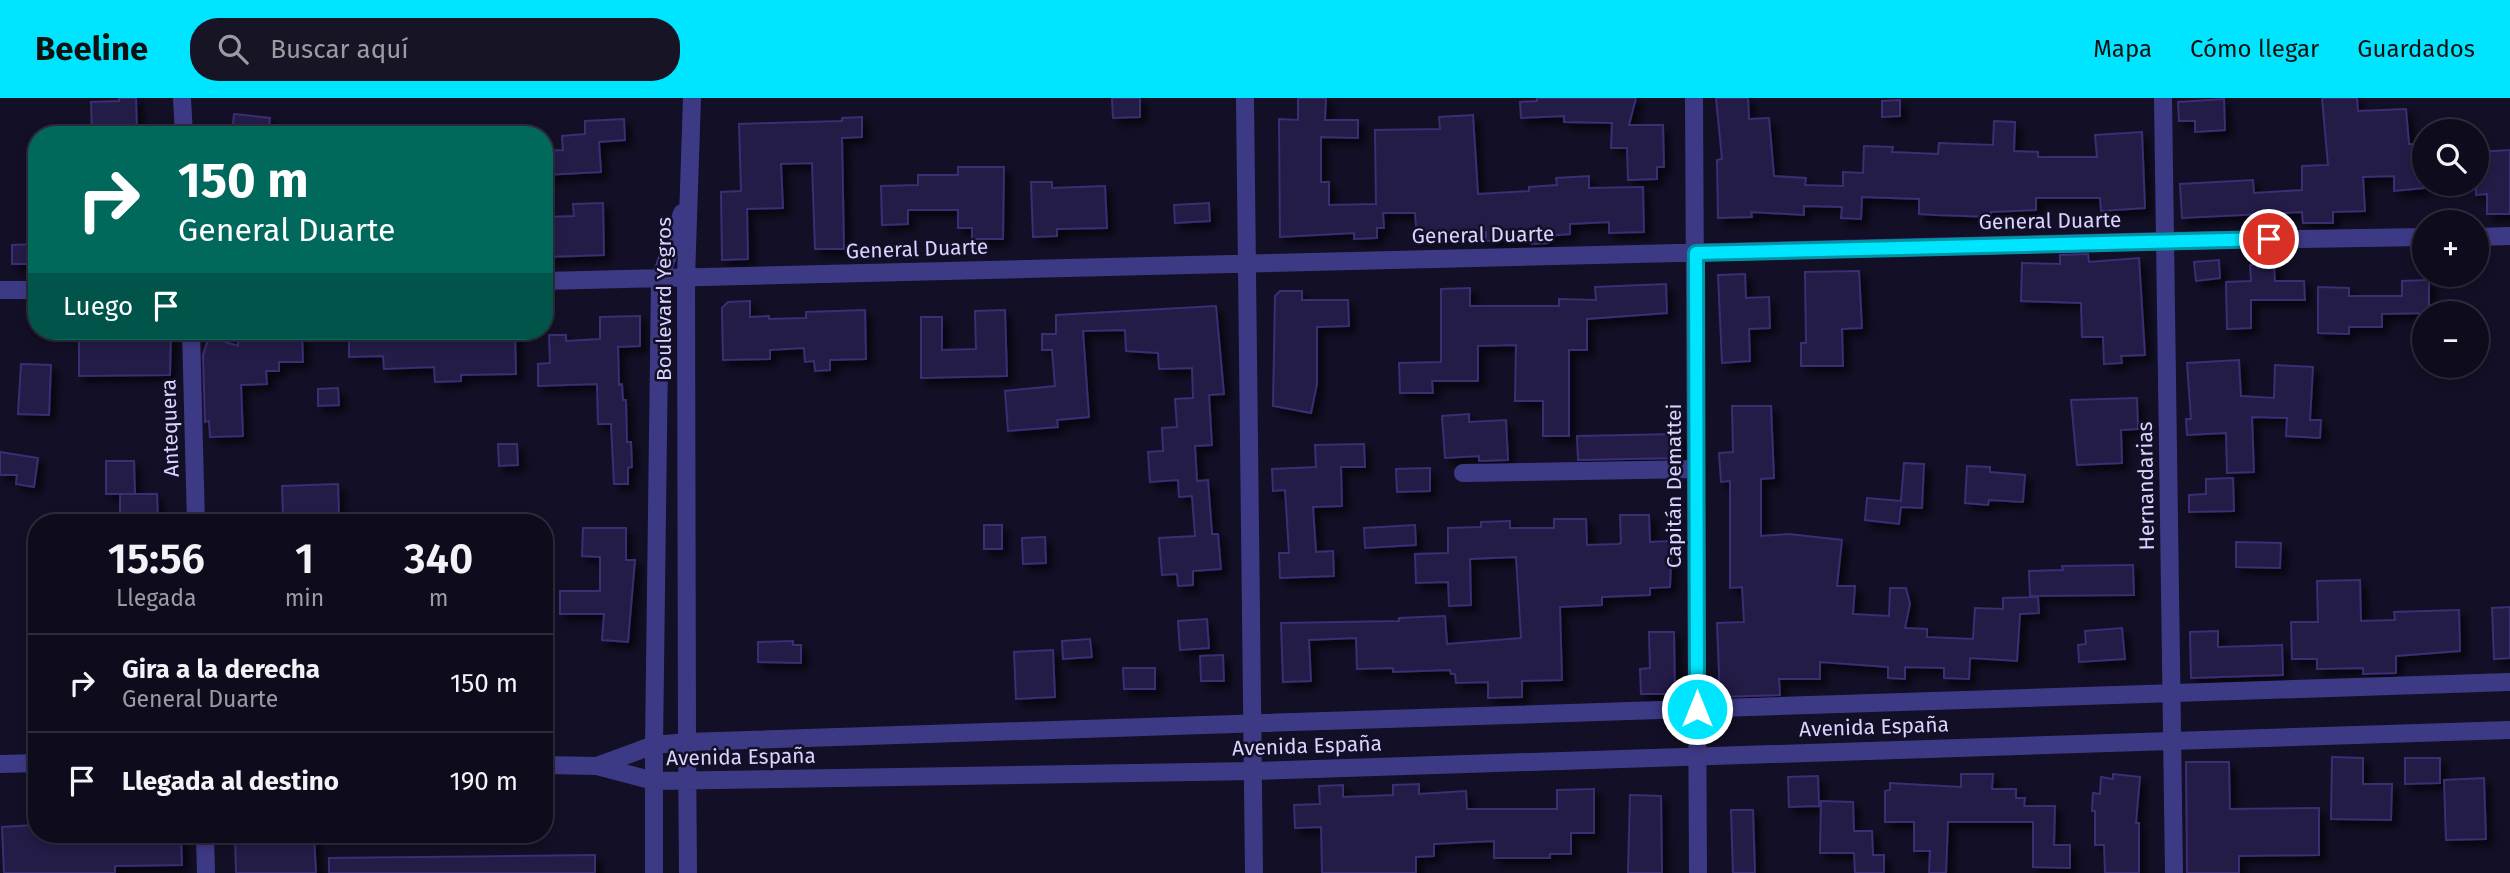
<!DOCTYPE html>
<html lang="es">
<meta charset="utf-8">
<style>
:root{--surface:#0e0b1c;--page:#171425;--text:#f1f3f6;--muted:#9b9ba3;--line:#2e2b3b;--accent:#00e5ff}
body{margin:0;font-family:"Fira Sans",sans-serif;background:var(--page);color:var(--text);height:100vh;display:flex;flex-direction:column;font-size:26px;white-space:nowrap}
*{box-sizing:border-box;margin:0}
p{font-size:23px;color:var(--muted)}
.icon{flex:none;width:38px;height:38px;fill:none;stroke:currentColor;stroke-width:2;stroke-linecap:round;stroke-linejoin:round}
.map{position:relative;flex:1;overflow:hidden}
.details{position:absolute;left:28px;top:416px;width:525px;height:329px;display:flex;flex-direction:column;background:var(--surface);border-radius:28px;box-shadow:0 4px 10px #0003,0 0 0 2px var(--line)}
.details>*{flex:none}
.guide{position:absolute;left:28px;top:28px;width:525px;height:214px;border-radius:28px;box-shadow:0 4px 10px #0003,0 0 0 2px var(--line);background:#00695c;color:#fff;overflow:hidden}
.controls{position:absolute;left:2412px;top:21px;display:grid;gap:14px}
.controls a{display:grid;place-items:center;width:77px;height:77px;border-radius:50%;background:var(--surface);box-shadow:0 4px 10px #0003,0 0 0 2px var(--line);font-size:35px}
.pin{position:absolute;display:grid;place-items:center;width:60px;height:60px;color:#fff;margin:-30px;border:4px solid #fff;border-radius:50%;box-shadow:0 2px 7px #0007}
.me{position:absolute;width:77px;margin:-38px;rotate:0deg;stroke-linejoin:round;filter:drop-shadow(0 0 5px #0008)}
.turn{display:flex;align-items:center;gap:24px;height:147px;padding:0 35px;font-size:32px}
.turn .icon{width:91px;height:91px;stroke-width:2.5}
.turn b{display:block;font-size:49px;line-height:60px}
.then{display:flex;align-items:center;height:66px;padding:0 35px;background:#0003;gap:14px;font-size:26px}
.eta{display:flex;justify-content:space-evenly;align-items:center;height:119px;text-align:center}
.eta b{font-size:42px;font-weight:600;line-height:49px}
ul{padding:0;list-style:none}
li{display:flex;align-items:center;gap:21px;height:98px;padding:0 35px;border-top:2px solid var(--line)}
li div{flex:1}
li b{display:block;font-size:26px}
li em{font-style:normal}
header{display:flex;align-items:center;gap:42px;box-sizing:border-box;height:98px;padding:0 35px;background:var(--accent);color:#111}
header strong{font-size:33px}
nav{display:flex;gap:38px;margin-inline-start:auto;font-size:24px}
.search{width:490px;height:63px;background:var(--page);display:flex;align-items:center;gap:18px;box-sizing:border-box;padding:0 24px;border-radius:28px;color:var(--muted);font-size:26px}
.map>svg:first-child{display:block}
.building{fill:#241b47;stroke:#3b2d73;stroke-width:2;filter:url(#shadow)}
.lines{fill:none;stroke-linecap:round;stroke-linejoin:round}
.minor{stroke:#3d3a85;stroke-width:18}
.tertiary{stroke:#3d3a85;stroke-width:18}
.route-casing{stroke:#0095a6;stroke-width:18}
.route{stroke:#00e5ff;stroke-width:12}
.labels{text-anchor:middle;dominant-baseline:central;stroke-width:5;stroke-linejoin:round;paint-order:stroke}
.street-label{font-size:21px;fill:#d9d4ff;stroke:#130f26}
</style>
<header>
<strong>Beeline</strong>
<div class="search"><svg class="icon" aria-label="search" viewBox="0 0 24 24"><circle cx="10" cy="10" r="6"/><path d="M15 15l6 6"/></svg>Buscar aquí</div>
<nav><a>Mapa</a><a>Cómo llegar</a><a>Guardados</a></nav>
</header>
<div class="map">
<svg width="2510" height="775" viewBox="0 0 2510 775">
<defs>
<filter id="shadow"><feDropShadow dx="6" dy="6" stdDeviation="3.5" flood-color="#0009"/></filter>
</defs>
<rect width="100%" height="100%" fill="#130f26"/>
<!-- building -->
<path class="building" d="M119 0H136L137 33 92 31 91 4 119 3Z
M1112 0H1140V19L1113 20Z
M1298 0H1326L1325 22H1358V40L1321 39V84H1329V107L1376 106 1375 32 1440 31 1439 19 1473 17 1478 96 1529 93V89L1557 87 1556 80 1589 78V90L1643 89 1644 134 1609 135V124L1570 126V136L1547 138 1548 145 1532 146V140L1486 143V134L1417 140 1415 115H1383L1384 130H1377V140L1354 141V135L1280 139 1279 21 1298 22Z
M1537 0H1636L1629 27H1663L1664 69H1657V81L1628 82 1627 50H1611L1612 25 1564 24V18L1521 20 1520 4 1537 3Z
M1716 0H1748L1749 21 1769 20 1774 78 1806 80 1805 87 1843 88V74L1863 75 1864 48 1893 49 1892 54 1938 56 1939 45 1993 47 1994 23 2015 24 2014 53 2038 54V59H2097L2095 37 2142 34 2145 110 2101 113 2100 100H2036V112L1991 114V119L1936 117 1919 116V101L1862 99 1861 121 1841 120 1842 109 1804 108V117L1751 114 1752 119 1718 120 1717 62 1722 61Z
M2322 0H2357L2358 13 2406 11 2409 46H2424V90L2394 93V78L2363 79 2365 113 2333 114V125H2303L2302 114 2182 120 2180 86 2253 82 2254 95 2302 92V68L2328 67Z
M2224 1 2225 32 2195 34V23H2179L2178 4Z
M1900 2V18L1882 19V3Z
M234 16 270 20 268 37H232Z
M862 19V39L842 40 844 151H815L812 65 781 66 783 110 747 111 748 161 722 162 721 94 741 93 739 26 842 23V20Z
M624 21 625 42 599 44 601 74 544 77V53L563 52 562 38 585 36V23Z
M2510 52V116H2487V96L2476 97V54Z
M958 69H1004L1003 141H972V130H958V112H908V126L882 127 881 88 918 87V77H958Z
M1031 84H1052V90L1105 88 1107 130 1057 131V138L1033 139Z
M603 105 604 157 548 159 547 119 574 118 573 106Z
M1209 105 1210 123 1175 125 1174 107Z
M37 146V166H12V147Z
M2088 156 2089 164 2139 160 2145 257 2121 258 2122 265 2104 266 2103 239H2082L2081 205 2021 203 2022 165 2060 166V157Z
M2219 162 2220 180 2196 183 2194 164Z
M2274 166 2275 183H2304L2305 202H2251V230L2227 231 2226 184 2251 183 2250 167Z
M1859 173 1862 230 1842 231 1843 268H1801V245H1806L1805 174Z
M1745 176 1746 200 1769 199 1770 230 1749 231 1750 263 1722 265 1718 177Z
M2429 182V215L2382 216V229H2349V236L2318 235V189L2349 190V198H2402V183Z
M1666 186 1667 215 1587 221V252H1569V338H1543V303H1515L1516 247 1478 248V283H1432L1433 295H1400L1399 265 1441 264V191L1470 190V208H1559V201L1596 202 1595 189Z
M1280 193H1302V202H1348L1349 228 1317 229V286L1311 315 1273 308 1275 198Z
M750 203V219L769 218V221L806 220V214L865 212 866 261 830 262V272L815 273 814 263 805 264 804 250 770 252V261L723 262 722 210 728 204Z
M1216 208 1224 296 1209 297 1212 347 1195 348 1197 383 1208 382 1212 436H1218L1221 471 1193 473V487L1178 488 1177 476 1162 477 1159 440 1195 438 1192 398 1179 399 1178 382 1150 384 1148 354 1163 353 1162 330 1177 329 1175 301 1193 300 1192 270 1159 271 1158 255 1126 253 1125 232 1083 233 1089 319 1057 322 1058 329 1008 333 1005 293 1055 288 1052 252H1042V236H1056V217Z
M1005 212 1007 278 921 280V219H942V252L976 251 975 213Z
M640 218V248L618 249 619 287 622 286 623 302H626L627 344H631L632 369 628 370V386H614L611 326H598L597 286 538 288V266L550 265 549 237H566V243L600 241V219Z
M79 233H171L170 277 79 278Z
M238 233H302L303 264H279V273H266L267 286 241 287 243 338 210 339 209 323 205 324 203 257 209 239 238 248Z
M349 233H515L516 276 461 277V283L435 284 434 269 384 271 383 258 349 259Z
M2239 262 2241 298 2274 300 2275 267 2313 269 2310 322H2321L2320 340 2286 338 2287 320 2252 319 2254 374 2227 375 2226 335 2187 337 2186 321H2191L2187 265Z
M21 266 51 267 49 317 18 316Z
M338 290 339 307 318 308V291Z
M2137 300 2138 331 2121 332 2122 365 2077 367 2071 302Z
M1732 308H1771L1774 380 1761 381V438L1789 436 1842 442 1837 488H1855L1853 516 1889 518 1890 490H1906L1910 506 1905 530 1927 531V539L1973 541 1975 510 2003 511V500L2038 499 2039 515 2020 516 2017 563 1970 560 1969 581 1944 580V570L1905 569V581L1888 580V569L1820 564V581H1779L1780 597 1720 599 1717 525 1744 524 1742 489 1730 490V383L1721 384 1719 355 1733 354Z
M1469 316V324L1506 322 1508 362 1479 363V358L1445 360 1442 318Z
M1678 336 1679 360 1578 362 1577 338Z
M498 346H517L518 367 499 368Z
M1364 346 1365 369H1341L1342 408 1313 409 1316 454 1333 453 1334 478 1280 480 1279 455H1289L1285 392 1273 393 1272 371 1316 369 1315 347Z
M0 354 38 360 34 389 16 386 17 377H0Z
M106 363H134L135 396H106Z
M1904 365 1924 366 1922 410 1901 409 1899 426 1865 422 1867 400 1901 403Z
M1967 368 1990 369V374L2025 377 2023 404 1989 402 1988 407 1965 405Z
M1430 370V393L1397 394 1396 371Z
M2233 380 2234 413 2189 414V397L2206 396V381Z
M338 386 339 417 283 418 282 388Z
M120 396H157L158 423H120Z
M1620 417H1649L1650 444 1672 443 1670 489 1650 490V497L1602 499V507L1560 509 1562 582 1522 583V599L1488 600V584L1456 585 1455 576H1451L1450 572 1393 574V570L1357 571 1356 540 1309 542 1311 583 1283 584 1281 525 1399 523V520L1445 518 1447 546 1521 540 1516 459 1470 461 1471 507 1449 508 1448 484 1416 485 1415 456 1448 455V430L1481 429V424L1510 423V430H1554V421H1586L1587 447 1618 446 1621 445Z
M984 427H1002V451H984Z
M1415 427 1416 447 1365 450 1364 430Z
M583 430H626V462H635L628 544 602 542 604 516H560V493H600V459L582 458Z
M1045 439 1046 465 1023 466 1022 440Z
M2236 444 2281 445 2280 470 2236 469Z
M2133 467 2134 497 2030 498 2029 473 2063 472 2062 468Z
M2360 482 2361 523 2395 522 2394 514 2459 512 2460 553 2396 558V575L2363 576V570L2317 571V561H2292L2291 524H2318L2317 483Z
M2510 509V560L2494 561 2492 510Z
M1207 521 1209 550 1180 552 1178 523Z
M2122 530 2125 561 2079 564 2078 547 2086 546 2085 533Z
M2218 533V549L2282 547 2283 577 2191 580 2190 534Z
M1649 534H1674L1675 596H1641L1640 571 1650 570Z
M1090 541 1092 559 1063 561 1062 543Z
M793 543V547H801V565L758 564V544Z
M1053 552 1055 599 1016 601 1014 554Z
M1223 557 1224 583H1201L1200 558Z
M1123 570H1155V591H1124Z
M2332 659 2363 660V686H2392L2391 722 2331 721Z
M2405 660H2440V685L2405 686Z
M2186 664H2229L2230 711 2319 710V757L2239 758V775H2187Z
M1961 676H1993L1992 691H2016V700H2025L2024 708H2055L2054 747H2070V770L2033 769V724H1948L1946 775H1929L1930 753H1914V724H1885V693L1890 692V685L1961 689Z
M2113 676 2140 679 2136 725H2139V775H2105L2104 747H2095V713H2092L2093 695 2100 696 2101 679 2113 681Z
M1818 678 1819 708 1789 709 1788 679Z
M2484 680 2486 741 2446 742 2444 682Z
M1419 686V696L1466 693 1467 711H1557V692L1594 691V735H1571V756H1550V760H1494V743L1434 746V758L1416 759V775H1322L1321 729 1295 730 1294 707 1320 706 1319 688 1343 687V699L1393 697V687Z
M1630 697 1661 698 1662 775H1628Z
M1821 703 1853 704 1854 733H1872L1873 757H1884V775H1855L1854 755H1820Z
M1731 712H1753L1755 775H1733Z
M35 727 36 737H181L182 767 115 768V775H4L2 729Z
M235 737H314L316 775H236Z
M595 757V775H329V760Z"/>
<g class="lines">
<!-- minor -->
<path class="minor" d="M182 0 184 37
M1245 0 1254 775
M1694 0 1698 775
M2163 0 2174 775
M2476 139 2510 138
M544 183 2165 143 2424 139
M0 192H37
M191 233 196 425
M1463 375 1696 371
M687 644 686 180 692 0
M654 647 660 181 682 115
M0 666 37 665
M544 667 597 668
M205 737 206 775"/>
<!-- tertiary -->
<path class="tertiary" d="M687 644 688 775
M654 647V775
M597 668 654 647 687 644 2510 584
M597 668 654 683 1254 673 2510 632"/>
</g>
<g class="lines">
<!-- route casing -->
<g class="route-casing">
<path id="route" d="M1697 611 1696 155 2269 141"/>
</g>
<!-- route -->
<use href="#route" class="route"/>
</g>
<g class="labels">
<!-- street labels -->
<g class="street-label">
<text transform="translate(2050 123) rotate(-1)">General Duarte</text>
<text transform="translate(1483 137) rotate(-1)">General Duarte</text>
<text transform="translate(917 151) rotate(-2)">General Duarte</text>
<text transform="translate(664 201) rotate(-90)">Boulevard Yegros</text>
<text transform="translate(170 330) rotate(-92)">Antequera</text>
<text transform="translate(1674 388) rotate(-90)">Capitán Demattei</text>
<text transform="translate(2146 388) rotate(-91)">Hernandarias</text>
<text transform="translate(1874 629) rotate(-2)">Avenida España</text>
<text transform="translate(1307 648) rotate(-2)">Avenida España</text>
<text transform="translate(741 659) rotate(-1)">Avenida España</text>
</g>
</g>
</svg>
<div class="controls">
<a><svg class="icon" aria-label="search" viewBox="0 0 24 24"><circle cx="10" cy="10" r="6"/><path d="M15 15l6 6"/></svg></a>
<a>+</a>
<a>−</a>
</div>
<div class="pin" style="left:2269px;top:141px;background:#d93025"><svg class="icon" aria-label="arrive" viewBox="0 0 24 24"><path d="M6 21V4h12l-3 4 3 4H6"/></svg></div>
<svg class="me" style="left:1697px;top:611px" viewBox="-20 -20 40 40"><circle r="17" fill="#00e5ff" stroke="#fff" stroke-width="3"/><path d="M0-11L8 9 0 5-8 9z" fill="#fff"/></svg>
<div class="guide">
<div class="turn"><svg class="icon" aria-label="right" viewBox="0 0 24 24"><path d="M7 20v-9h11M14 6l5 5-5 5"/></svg><div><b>150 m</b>General Duarte</div></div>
<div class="then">Luego<svg class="icon" aria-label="arrive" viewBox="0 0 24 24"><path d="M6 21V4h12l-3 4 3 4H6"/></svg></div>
</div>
<section class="details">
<div class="eta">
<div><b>15:56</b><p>Llegada</p></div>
<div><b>1</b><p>min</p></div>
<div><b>340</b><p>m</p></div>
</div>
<ul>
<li><svg class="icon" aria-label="right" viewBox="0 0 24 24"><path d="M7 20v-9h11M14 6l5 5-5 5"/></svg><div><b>Gira a la derecha</b><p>General Duarte</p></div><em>150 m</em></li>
<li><svg class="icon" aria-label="arrive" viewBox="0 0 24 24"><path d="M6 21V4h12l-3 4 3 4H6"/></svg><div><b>Llegada al destino</b></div><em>190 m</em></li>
</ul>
</section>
</div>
